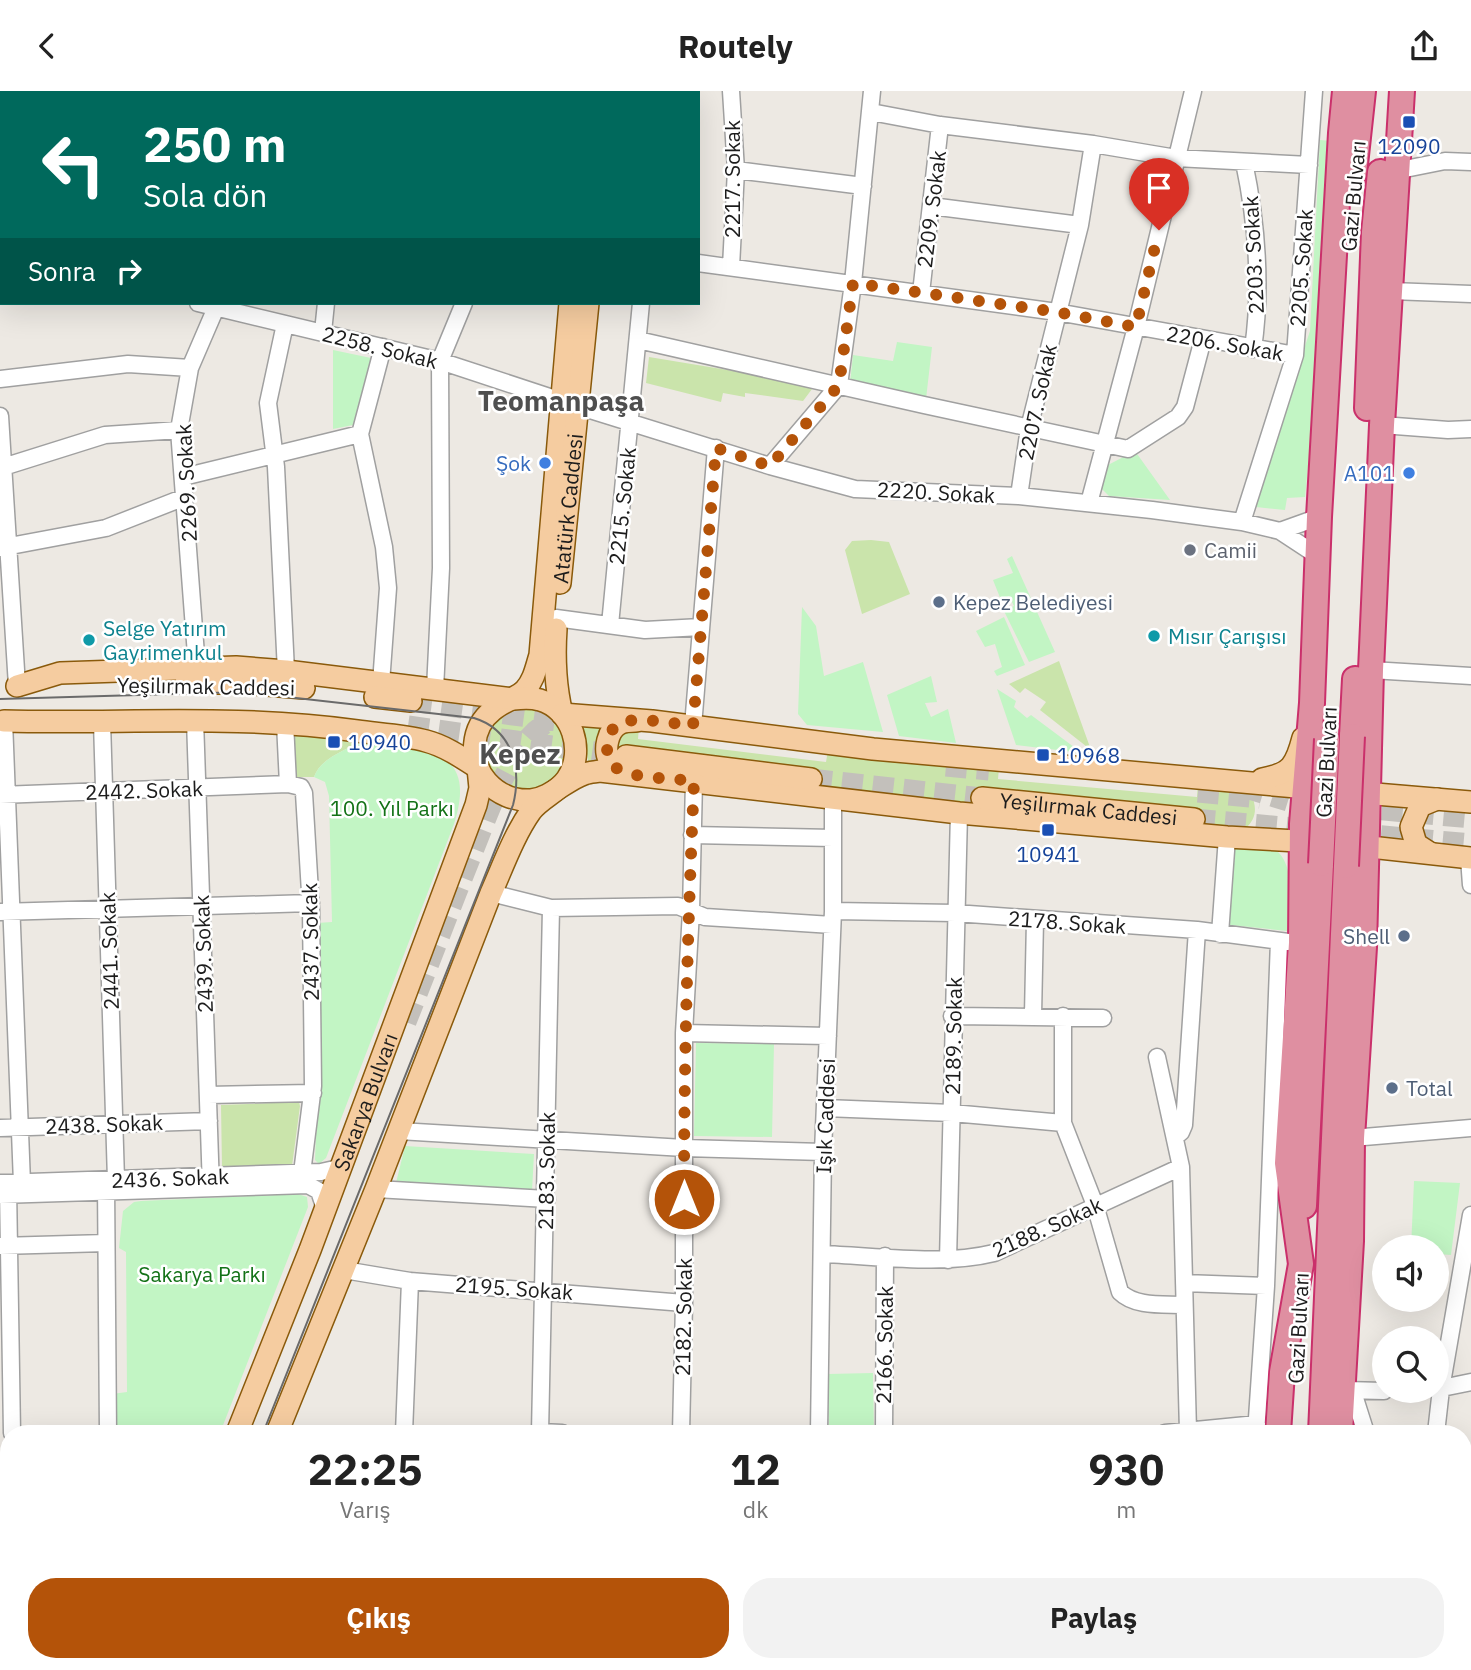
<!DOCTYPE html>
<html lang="tr">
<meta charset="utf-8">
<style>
:root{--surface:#fff;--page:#f2f2f2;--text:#222;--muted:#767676;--accent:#b45309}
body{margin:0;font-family:"IBM Plex Sans",sans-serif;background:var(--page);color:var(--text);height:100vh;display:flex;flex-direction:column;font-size:26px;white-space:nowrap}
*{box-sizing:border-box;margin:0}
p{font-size:23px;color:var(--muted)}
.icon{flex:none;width:38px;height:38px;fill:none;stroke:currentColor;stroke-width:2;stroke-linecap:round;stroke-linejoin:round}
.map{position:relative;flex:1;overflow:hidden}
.details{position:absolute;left:0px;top:1334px;width:1472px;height:247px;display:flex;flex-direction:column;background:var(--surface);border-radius:28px 28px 0 0;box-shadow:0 7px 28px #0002}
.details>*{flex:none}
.banner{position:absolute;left:0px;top:0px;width:700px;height:214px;box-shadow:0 7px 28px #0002;background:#00695c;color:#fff;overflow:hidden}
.controls{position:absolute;left:1372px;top:1144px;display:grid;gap:14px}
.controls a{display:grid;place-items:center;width:77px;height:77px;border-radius:50%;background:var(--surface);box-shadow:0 7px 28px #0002;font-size:35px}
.pin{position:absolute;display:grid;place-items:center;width:60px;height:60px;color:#fff;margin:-72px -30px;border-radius:50% 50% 50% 0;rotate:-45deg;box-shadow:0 0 7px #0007}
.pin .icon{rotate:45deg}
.me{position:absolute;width:77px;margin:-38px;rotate:0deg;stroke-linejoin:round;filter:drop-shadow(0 0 5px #0008)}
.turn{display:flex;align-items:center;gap:24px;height:147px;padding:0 28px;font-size:32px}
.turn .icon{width:91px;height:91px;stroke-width:2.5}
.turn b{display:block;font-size:49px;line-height:60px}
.then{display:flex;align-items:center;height:66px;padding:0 28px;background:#0003;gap:14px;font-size:26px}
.eta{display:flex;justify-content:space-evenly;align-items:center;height:119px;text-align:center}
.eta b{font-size:42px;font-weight:800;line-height:49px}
.button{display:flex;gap:14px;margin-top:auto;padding:14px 28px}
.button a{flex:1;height:80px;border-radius:28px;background:var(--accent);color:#fff;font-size:28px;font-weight:800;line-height:80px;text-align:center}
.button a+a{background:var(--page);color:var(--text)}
header{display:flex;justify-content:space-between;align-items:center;height:91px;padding:0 28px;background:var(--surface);font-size:32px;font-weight:800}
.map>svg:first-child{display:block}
.grass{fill:#cae4ab}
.park{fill:#c2f5c4}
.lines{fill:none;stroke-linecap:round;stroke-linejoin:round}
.major-tunnel{stroke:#c3c0bb;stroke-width:21;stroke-dasharray:21 10;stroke-linecap:butt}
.minor-casing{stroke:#a0a0a0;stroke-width:19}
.major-casing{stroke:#8a5a0b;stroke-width:24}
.highway-casing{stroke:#ca306b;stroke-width:28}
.minor{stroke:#fff;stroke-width:16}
.major{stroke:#f5cca0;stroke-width:21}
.highway{stroke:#df8fa1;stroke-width:24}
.tram{stroke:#6a6a6a;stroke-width:2}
.highway-bridge-casing{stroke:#ca306b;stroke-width:28;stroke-linecap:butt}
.highway-bridge{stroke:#df8fa1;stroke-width:24}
.route{stroke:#b45309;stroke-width:12;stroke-dasharray:0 21.6}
.transit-dot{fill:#1a4fb4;stroke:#fff;stroke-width:2.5}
.shop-dot{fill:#3f7fe0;stroke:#fff;stroke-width:2.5}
.worship-dot{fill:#6b7280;stroke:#fff;stroke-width:2.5}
.service-dot{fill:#5c6f8a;stroke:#fff;stroke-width:2.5}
.culture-dot{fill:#0f9aa8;stroke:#fff;stroke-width:2.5}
.labels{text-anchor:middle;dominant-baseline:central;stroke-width:5;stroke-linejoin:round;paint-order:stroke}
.transit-label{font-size:21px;fill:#164399;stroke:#fff}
.street-label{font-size:21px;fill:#1c1c1c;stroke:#fff}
.shop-label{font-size:21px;fill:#366cbe;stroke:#fff;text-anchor:end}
.worship-label{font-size:21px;fill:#5b616d;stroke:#fff;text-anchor:start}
.service-label{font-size:21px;fill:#4e5e75;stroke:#fff;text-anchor:start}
.culture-label{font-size:21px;fill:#0d838f;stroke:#fff;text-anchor:start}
.park-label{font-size:21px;fill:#137217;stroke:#fff}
.district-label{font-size:28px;font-weight:bold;fill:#4f4f4f;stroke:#fff}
</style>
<header><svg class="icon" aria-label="back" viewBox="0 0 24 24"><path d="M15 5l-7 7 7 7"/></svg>Routely<svg class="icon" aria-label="share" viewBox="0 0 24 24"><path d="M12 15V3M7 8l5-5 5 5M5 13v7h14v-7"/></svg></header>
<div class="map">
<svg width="1471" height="1579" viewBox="0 0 1471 1579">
<rect width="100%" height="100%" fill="#ede9e3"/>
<!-- grass -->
<path class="grass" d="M649 266 807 292 812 298 803 310 745 302V306L723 302 721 311 646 292Z
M871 449 889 451 910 503 862 523 845 459 852 450Z
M1059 570 1091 659 1040 619 1046 611 1025 597 1020 602 1009 593Z
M484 657a41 41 0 1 1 82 0a41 41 0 1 1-82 0Z
M581 627 611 632 603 670 589 675Z
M639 636 638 648 826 671 828 659 999 677 998 688 1197 706 1198 693 1251 702C1257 717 1257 727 1245 738L990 718 822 699 824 688 612 660 618 641Z
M290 642 364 649C347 659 321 666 314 686H290Z
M299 1011 300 1015 292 1075 222 1077 221 1014Z"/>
<!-- park -->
<path class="park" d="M1320 49 1331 50 1324 168 1320 183 1322 221 1319 326 1311 345 1305 406 1287 407 1285 419 1256 416 1265 374 1310 240Z
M897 251 932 256 926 308 850 292 853 264 893 270Z
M333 259 371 267 353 334 333 338Z
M1135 360 1170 409 1109 405 1101 397 1106 375Z
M1012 465 1055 561 1029 571 1004 520 1014 515 1009 505 1001 509 993 489 1013 482 1007 468Z
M802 516 816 535 824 585 863 571 883 641 807 634 798 623Z
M1004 526 1025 574 997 585 994 580 1002 576 995 553 985 556 976 540Z
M931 585 937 611 925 612 931 626 948 618 956 652 899 645 887 604Z
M997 598 1016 610 1014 616 1027 627 1031 624 1082 662 1016 654Z
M364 649C422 658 479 655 454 733L326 1067 319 1073 315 1069 318 995 317 832 332 831 329 705 325 691 314 686C321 666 347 659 364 649Z
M1235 748C1245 750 1259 750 1268 754 1299 768 1289 814 1288 840L1230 834 1228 829Z
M696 952 774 953 772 1046 694 1045Z
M405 1055 534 1063 532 1100 396 1092Z
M1414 1090 1460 1092 1451 1164 1437 1163V1157H1411Z
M298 1103 307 1106 308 1116 220 1342H113L112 1303 127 1301 126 1161 119 1157 123 1120 134 1111 141 1110Z
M873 1282 874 1342H829L828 1283Z"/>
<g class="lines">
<!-- major-tunnel -->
<path class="major-tunnel" d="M411 610 557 630
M408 635 624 665
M946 675 989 679
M811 688 982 707
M1243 696 1288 710
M1198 701 1260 707
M1351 716 1471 727
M1194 728 1318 739
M1350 742 1471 753
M406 931C428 875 449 820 471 765 487 726 501 682 527 649 540 633 558 624 576 618"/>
<!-- minor casing -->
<g class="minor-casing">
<path id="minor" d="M75 0V2
M731 0 736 79 731 176
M198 2V0
M287 2V0
M341 2 342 0
M396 2V0
M498 2V0
M659 2 660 0
M871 21 940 34 1093 53 1176 67 1309 74
M1244 71C1257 133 1262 195 1253 258
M736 79 863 95
M1395 80 1445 70 1471 71
M931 115 1080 134
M698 172 1057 221 1295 264
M0 190H2
M1391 200 1471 203
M921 202 940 34
M198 212 440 270 577 315 770 375 855 398 1019 405 1152 419 1242 431 1280 440 1319 426
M285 233 268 312 276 376 286 580
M323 241 326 212
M638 249 924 314 1128 358 1178 326 1185 316 1203 248
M0 288 128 273 190 277
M0 325 17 595
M1382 334 1448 339 1471 338
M770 375 839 294 853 192 872 0
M0 377 105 344 179 339
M183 386 360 343
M1019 405 1029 337 1080 134 1093 53
M1089 412 1136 236 1193 0
M1242 431 1295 264 1314 0
M1280 440 1318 465
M0 457 106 437 185 406
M556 527 645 539 701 536
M610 534 641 212
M197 577 179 339 190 277 218 212
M1371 579 1471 585
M381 592 388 497 384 456 360 343 383 256
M435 598 441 477 440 270 464 212
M195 629 211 1097
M4 630 22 1092
M102 631 116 1089
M285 632 288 693
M693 635 716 357
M0 704 288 693 301 696 304 702 311 818 313 995 302 1082
M692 744 833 747
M1469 767 1471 794
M491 802 551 817 678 815 705 826 832 834
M833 820 955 822 1197 839 1288 851
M0 821 311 812
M1220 843 1227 746
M1033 924 1035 829
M952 925 1103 927
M1063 925V1032L1095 1114 1120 1201C1135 1216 1163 1213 1183 1214
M684 942 828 945
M1157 966 1181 1076 1188 1340
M208 1004 313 1002
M825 1017 952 1022 1063 1032
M0 1037 209 1030
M399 1040 684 1057 823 1061
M1175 1046 1181 1041 1184 1034 1197 839
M1352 1047 1471 1037
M0 1092 321 1081 339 1077
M106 1093 108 1342
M8 1096 12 1342
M376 1098 547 1108
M0 1104 308 1094 319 1100 325 1118
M0 1155 106 1152
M822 1163C877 1165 942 1175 994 1162L1181 1076
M948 1169 959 722
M344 1179 410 1190 684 1212
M1184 1192 1266 1195
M1437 1298 1471 1291
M1345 1299 1384 1300
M1353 1301 1366 1342
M540 1341 562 1342
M404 1342 410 1190
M540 1342 551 817
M681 1342 684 1212V942L691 820 694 690
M819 1342 823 1061 833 820V708
M884 1342 885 1165
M1165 1342 1257 1333
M1256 1342 1266 1195 1279 850
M1436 1342 1441 1298 1471 1124
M0 1375H9
M0 1496H9
M1463 1505 1471 1503
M0 1570H9
M89 1572 112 1579
M876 1572V1579
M1051 1572 1054 1579
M1147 1572 1149 1579
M1446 1572 1448 1579
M270 1579 273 1572
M398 1579V1572
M536 1579V1572
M675 1579V1572
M811 1579V1572
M1076 1579 1092 1572
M1244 1579V1572
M1359 1579V1572"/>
</g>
<!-- major casing -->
<g class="major-casing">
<g id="major">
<path d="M590 2V0"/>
<path d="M609 2V0"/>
<path d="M570 212 540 564C536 577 534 589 525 599 516 608 503 610 493 619 471 636 468 670 487 691 498 703 514 710 531 709 551 707 566 689 584 683 589 681 595 681 600 680L959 722 1227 746 1316 751"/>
<path id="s1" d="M560 492 588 212"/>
<path d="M556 538C554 567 555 594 562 623"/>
<path d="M186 592H241L304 597"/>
<path d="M17 595 60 582 236 576 286 580 513 608C522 607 531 606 540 609 572 618 586 660 567 688 558 701 541 707 531 720 514 744 503 775 491 802L376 1098 277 1342"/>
<path d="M375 606 411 610"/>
<path d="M562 623 652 630 873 658 1319 698"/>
<path d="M4 630C122 633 239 623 357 640 379 643 404 644 426 650 445 655 461 666 478 677"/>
<path d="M626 665 811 688"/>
<path d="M629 682C622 679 614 677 610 670 603 659 608 639 619 633 624 630 630 630 636 630"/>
<path d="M1262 688C1291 683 1296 674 1303 647"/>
<path d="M1352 701 1471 711"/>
<path id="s2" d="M982 707 1194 728"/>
<path d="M1352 754 1471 767"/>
<path d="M1430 762 1416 753 1411 736 1420 715 1437 708"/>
<path id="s3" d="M237 1342 310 1159 476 714 480 697 478 677"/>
<path d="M152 1572 160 1579"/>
<path d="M185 1579 188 1572"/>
</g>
</g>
<!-- highway casing -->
<g class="highway-casing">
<path id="highway" d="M1354 83 1363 0
M1367 317 1374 141 1380 81
M1352 645 1355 588
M1304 1115 1321 773
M1278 1342 1282 1281 1301 1173 1287 1072 1301 852 1302 733 1312 612 1319 426 1341 42 1345 0
M1321 1342 1346 775
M1340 1342 1351 1150 1352 1047 1364 856 1371 579 1382 334 1402 0
M1281 1579V1572
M1310 1579V1572
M1329 1579V1572"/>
</g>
<!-- minor -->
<use href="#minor" class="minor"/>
<!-- major -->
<use href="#major" class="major"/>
<!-- highway -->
<use href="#highway" class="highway"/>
<!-- tram -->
<path class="tram" d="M0 608 243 601 474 627C513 639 522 678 513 714L263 1342
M168 1579 171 1572"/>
<!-- highway-bridge casing -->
<g class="highway-bridge-casing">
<path id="highway-bridge" d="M1321 773 1327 648
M1346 775 1352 645"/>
</g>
<!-- highway-bridge -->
<use href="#highway-bridge" class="highway-bridge"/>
</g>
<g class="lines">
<!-- route -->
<path class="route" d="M684 1108C684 969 688 829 694 690 673 687 631 688 615 676 607 670 606 660 608 651 609 644 612 637 618 633 633 624 676 633 693 635L716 357 770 375 839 294 853 192 1057 221 1136 236 1159 139"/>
</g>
<!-- markers -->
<g class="transit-dot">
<rect x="1402" y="24" width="14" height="14" rx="3.5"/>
<rect x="327" y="644" width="14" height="14" rx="3.5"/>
<rect x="1036" y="657" width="14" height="14" rx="3.5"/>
<rect x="1041" y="732" width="14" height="14" rx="3.5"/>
</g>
<g class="shop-dot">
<circle cx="545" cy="372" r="7"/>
<circle cx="1409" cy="382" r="7"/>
</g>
<circle class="worship-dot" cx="1190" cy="459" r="7"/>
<g class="service-dot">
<circle cx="939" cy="511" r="7"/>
<circle cx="1404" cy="845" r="7"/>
<circle cx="1392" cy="997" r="7"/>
</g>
<g class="culture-dot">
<circle cx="1154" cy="545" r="7"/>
<circle cx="89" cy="549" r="7"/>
</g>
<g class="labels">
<!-- transit labels -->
<g class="transit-label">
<text x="1409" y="55">12090</text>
<text x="348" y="651" text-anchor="start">10940</text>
<text x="1057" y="664" text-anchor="start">10968</text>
<text x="1048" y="763">10941</text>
</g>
<!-- street labels -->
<g class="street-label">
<text transform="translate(732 88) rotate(-90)">2217. Sokak</text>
<text transform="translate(1353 105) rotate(-85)">Gazi Bulvarı</text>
<text transform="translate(931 118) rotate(-83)">2209. Sokak</text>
<text transform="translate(1253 164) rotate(-93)">2203. Sokak</text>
<text transform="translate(1301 177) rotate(-86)">2205. Sokak</text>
<text transform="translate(1225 252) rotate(10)">2206. Sokak</text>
<text transform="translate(380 256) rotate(14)">2258. Sokak</text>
<text transform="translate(1037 311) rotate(-78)">2207. Sokak</text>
<text transform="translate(186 392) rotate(-93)">2269. Sokak</text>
<text transform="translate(936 401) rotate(3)">2220. Sokak</text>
<text transform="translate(622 415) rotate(-84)">2215. Sokak</text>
<text stroke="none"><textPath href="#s1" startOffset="75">Atatürk Caddesi</textPath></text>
<text transform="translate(206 595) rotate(1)">Yeşilırmak Caddesi</text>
<text transform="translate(1326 671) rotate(-87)">Gazi Bulvarı</text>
<text transform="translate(144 699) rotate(-2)">2442. Sokak</text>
<text stroke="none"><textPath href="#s2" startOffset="107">Yeşilırmak Caddesi</textPath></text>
<text transform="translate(1067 831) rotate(4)">2178. Sokak</text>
<text transform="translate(310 851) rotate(-91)">2437. Sokak</text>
<text transform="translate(109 860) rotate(-92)">2441. Sokak</text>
<text transform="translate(203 863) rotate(-92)">2439. Sokak</text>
<text transform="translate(953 945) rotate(-89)">2189. Sokak</text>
<text stroke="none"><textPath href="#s3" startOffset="355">Sakarya Bulvarı</textPath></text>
<text transform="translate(825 1025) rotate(-88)">Işık Caddesi</text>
<text transform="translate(104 1033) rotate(-2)">2438. Sokak</text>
<text transform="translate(546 1080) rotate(-89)">2183. Sokak</text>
<text transform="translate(170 1087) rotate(-2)">2436. Sokak</text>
<text transform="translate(1047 1136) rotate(-24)">2188. Sokak</text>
<text transform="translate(514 1197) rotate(4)">2195. Sokak</text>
<text transform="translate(683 1226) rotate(-89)">2182. Sokak</text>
<text transform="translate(1298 1237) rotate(-87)">Gazi Bulvarı</text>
<text transform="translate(884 1254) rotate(-89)">2166. Sokak</text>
</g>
<!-- shop labels -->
<g class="shop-label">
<text x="531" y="372">Şok</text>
<text x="1395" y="382">A101</text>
</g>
<!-- worship labels -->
<g class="worship-label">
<text x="1204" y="459">Camii</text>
</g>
<!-- service labels -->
<g class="service-label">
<text x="953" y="511">Kepez Belediyesi</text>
<text x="1390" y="845" text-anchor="end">Shell</text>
<text x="1406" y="997">Total</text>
</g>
<!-- culture labels -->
<g class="culture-label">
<text x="103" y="537">Selge Yatırım<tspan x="103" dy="24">Gayrimenkul</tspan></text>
<text x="1168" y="545">Mısır Çarışısı</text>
</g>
<!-- park labels -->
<g class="park-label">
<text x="392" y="717">100. Yıl Parkı</text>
<text x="202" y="1183">Sakarya Parkı</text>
</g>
<!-- district labels -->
<g class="district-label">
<text x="561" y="309">Teomanpaşa</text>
<text x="520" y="662">Kepez</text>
</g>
</g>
</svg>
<div class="controls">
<a><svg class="icon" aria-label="sound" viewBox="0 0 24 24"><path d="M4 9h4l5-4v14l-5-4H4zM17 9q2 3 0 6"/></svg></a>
<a><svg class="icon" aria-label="search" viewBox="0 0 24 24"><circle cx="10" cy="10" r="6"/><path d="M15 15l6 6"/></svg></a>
</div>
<div class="pin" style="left:1159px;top:139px;background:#d93025"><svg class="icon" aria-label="arrive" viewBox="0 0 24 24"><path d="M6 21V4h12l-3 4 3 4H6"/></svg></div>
<svg class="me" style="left:684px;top:1108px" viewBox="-20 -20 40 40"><circle r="17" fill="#b45309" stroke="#fff" stroke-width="3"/><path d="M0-11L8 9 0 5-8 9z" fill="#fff"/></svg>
<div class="banner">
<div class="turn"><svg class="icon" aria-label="left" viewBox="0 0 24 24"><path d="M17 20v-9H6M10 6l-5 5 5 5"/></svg><div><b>250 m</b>Sola dön</div></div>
<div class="then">Sonra<svg class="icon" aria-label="right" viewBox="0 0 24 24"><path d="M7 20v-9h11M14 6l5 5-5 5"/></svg></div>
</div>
<section class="details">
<div class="eta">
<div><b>22:25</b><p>Varış</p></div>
<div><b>12</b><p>dk</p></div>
<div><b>930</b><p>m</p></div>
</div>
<div class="button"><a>Çıkış</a><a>Paylaş</a></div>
</section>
</div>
